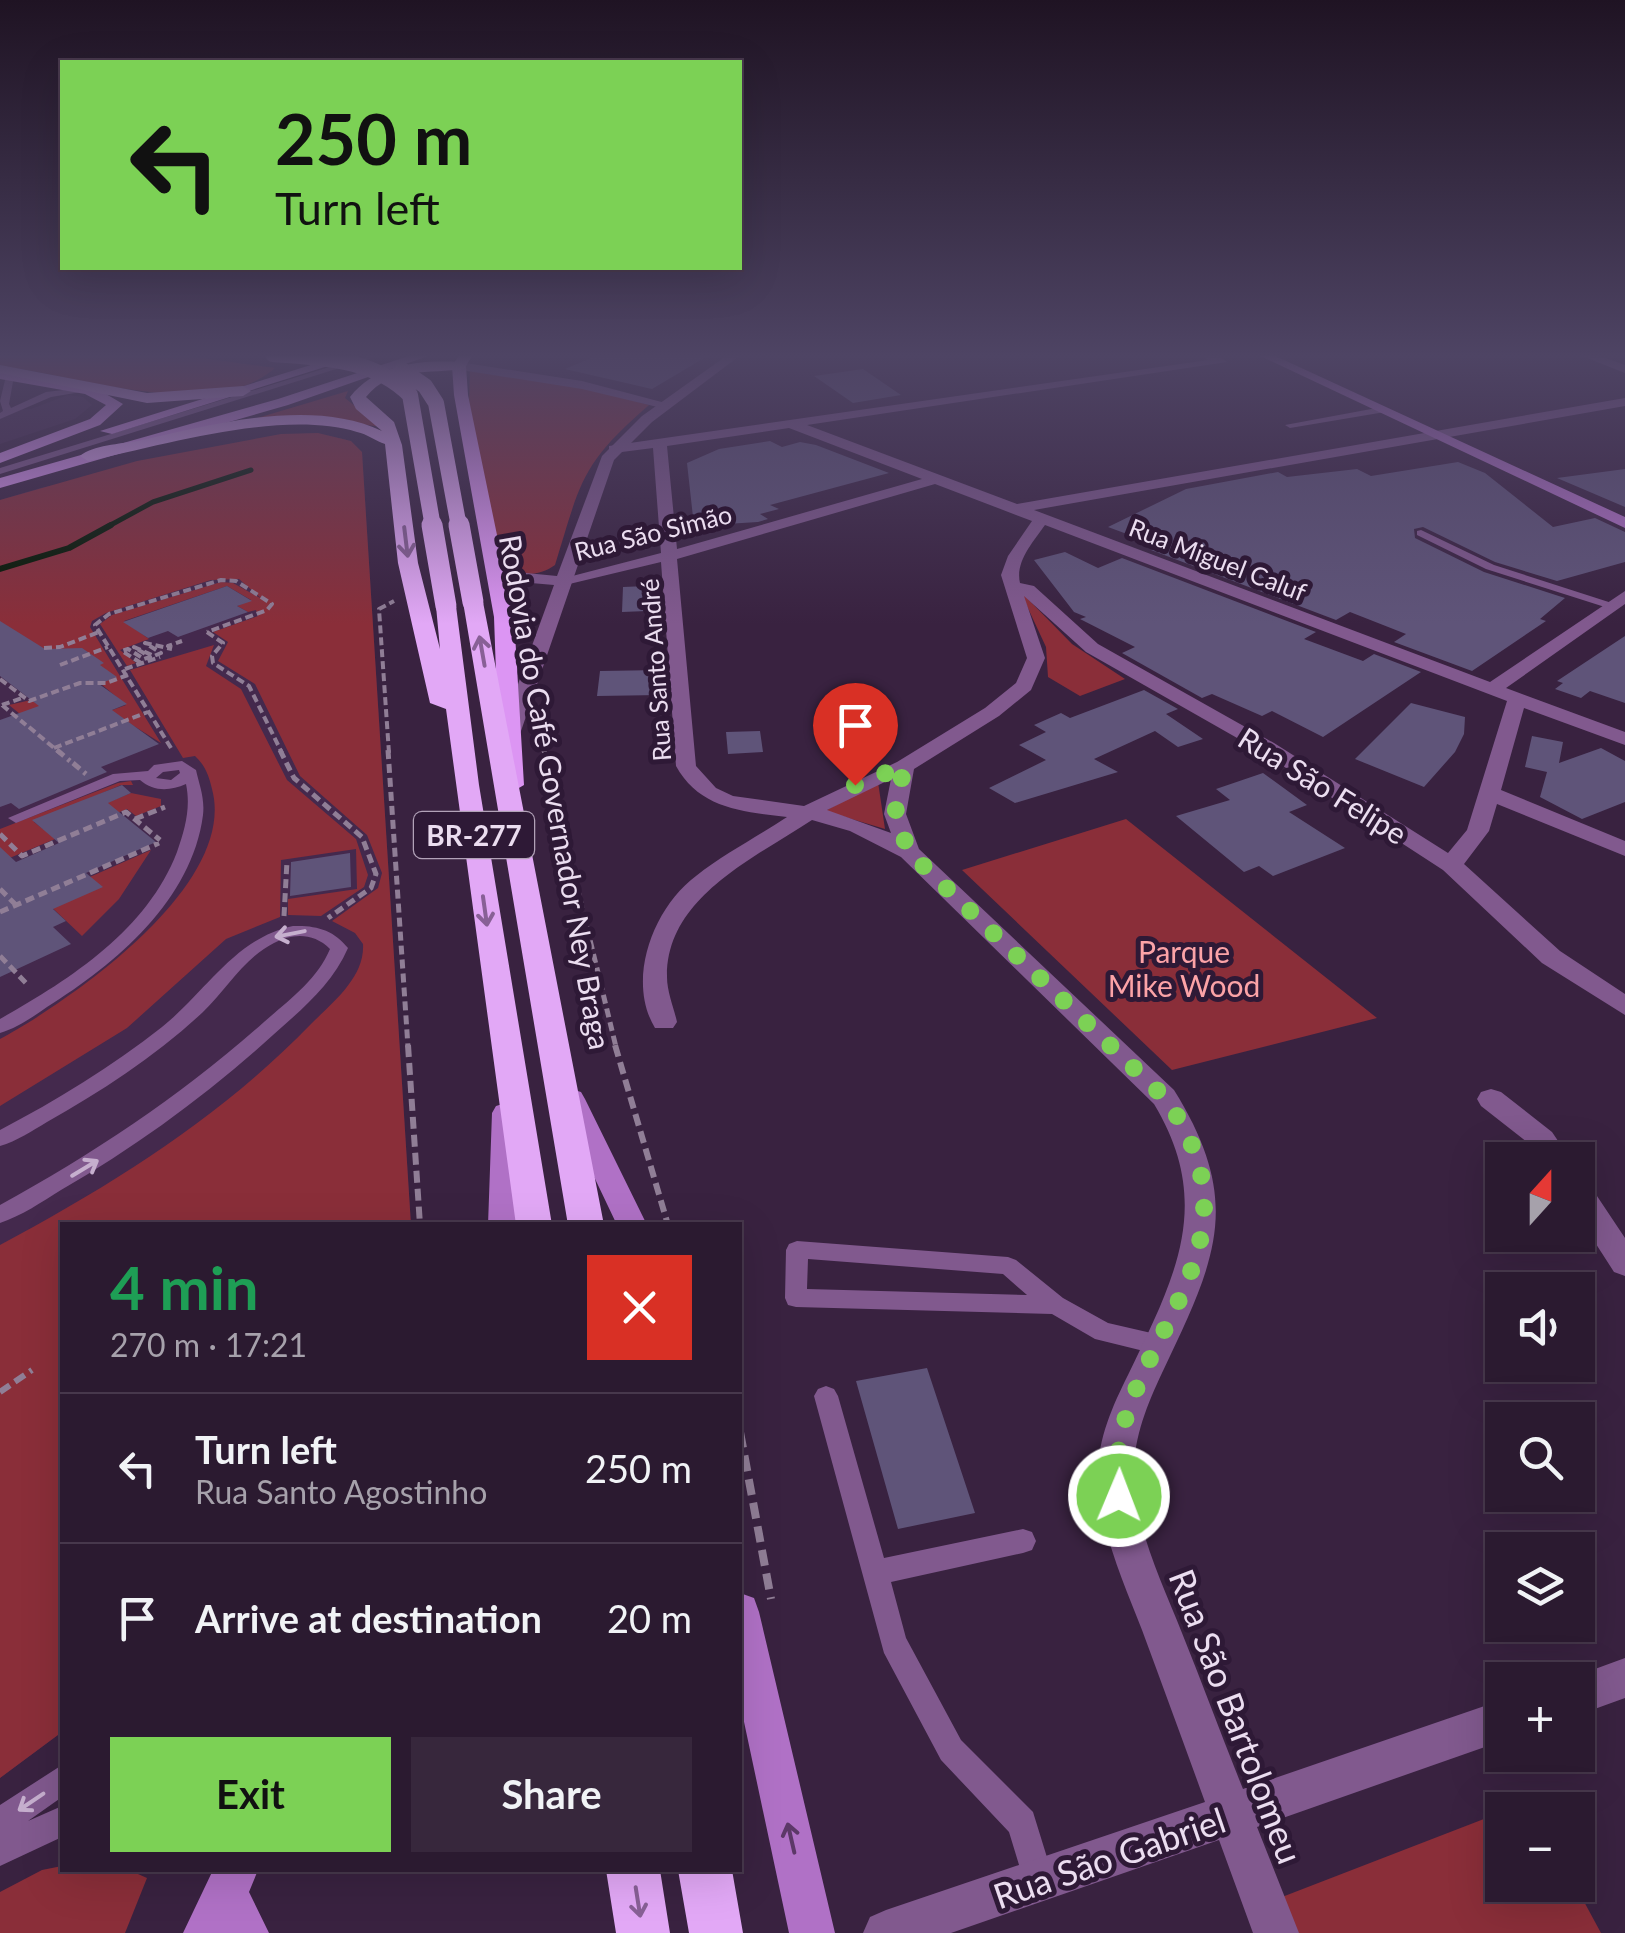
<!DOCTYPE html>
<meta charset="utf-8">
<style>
:root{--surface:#2b1a30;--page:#37273c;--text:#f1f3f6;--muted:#a6a1ab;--line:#47384c;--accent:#7cd155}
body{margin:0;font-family:Lato,sans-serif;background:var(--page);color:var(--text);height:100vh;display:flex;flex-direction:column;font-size:38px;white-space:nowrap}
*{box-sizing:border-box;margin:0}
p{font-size:32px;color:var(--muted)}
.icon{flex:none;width:55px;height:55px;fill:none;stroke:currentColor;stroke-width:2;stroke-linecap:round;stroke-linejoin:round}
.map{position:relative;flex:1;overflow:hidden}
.panel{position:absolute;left:60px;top:1222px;width:682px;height:650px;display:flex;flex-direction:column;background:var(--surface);border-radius:0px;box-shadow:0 10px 40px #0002,0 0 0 2px var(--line)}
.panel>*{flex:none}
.top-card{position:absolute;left:60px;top:60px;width:682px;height:210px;border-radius:0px;box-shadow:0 10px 40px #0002,0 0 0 2px var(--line);background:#7cd155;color:#111;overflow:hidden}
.needle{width:65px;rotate:21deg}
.controls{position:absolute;left:1485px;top:1142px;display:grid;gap:20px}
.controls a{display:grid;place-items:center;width:110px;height:110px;border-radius:0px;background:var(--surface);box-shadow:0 10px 40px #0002,0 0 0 2px var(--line);font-size:50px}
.pin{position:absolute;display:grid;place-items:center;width:85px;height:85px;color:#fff;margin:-102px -42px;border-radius:50% 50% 50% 0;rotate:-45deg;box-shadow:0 0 10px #0007}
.pin .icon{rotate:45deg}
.me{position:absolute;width:110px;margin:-55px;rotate:1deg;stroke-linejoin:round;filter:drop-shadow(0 0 8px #0008)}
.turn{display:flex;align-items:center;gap:35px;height:210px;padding:0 50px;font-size:45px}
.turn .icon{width:130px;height:130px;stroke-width:2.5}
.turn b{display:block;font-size:70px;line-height:85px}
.round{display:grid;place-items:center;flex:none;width:105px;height:105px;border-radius:0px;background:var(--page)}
.headline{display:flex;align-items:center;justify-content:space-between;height:170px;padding:0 50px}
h1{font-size:60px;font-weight:700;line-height:75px;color:#1e9e55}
.action{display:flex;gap:20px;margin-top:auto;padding:20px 50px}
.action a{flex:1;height:115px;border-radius:0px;background:var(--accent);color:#111;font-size:40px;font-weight:700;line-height:115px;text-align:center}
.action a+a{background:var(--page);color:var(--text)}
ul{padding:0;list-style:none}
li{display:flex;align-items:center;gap:30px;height:150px;padding:0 50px;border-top:2px solid var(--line)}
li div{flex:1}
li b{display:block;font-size:38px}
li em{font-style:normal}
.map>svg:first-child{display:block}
.built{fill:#44294d}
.green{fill:#8a2e39}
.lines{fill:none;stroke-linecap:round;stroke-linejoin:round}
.stream-far1{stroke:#041700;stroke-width:5}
.stream{stroke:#041700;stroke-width:6}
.building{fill:#5f5479}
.path-far3{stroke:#907e96;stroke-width:4;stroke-dasharray:8 4;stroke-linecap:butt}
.path-far2{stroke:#907e96;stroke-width:5;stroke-dasharray:9 5;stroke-linecap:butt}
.path-far1{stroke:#907e96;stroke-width:6;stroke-dasharray:12 6;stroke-linecap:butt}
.path{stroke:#907e96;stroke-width:8;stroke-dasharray:16 8;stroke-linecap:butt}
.service{fill:#81598e;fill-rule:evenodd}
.minor{fill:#81598e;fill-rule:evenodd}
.tertiary{fill:#81598e;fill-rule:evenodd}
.secondary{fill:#b071c6;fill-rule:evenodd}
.trunk{fill:#dc95f3;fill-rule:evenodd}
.motorway{fill:#e2a8f6;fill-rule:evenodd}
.motorway-bridge-far1{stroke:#e2a8f6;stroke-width:16}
.motorway-bridge{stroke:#e2a8f6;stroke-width:21}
.oneway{stroke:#886096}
.oneway2{stroke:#c6afce}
.oneway3{stroke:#5c3868}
.route{stroke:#7cd155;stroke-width:18;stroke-dasharray:0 32.4}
.labels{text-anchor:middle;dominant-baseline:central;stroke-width:10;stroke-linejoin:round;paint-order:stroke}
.far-street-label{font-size:25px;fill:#ebddf0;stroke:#2e1936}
.shield{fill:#2e1936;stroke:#b2a2b8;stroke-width:2.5}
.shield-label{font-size:28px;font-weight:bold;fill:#ebddf0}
.street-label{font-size:30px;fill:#ebddf0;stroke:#2e1936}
.park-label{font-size:30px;fill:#fca3a7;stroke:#2e1936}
.near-street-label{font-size:35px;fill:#ebddf0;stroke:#2e1936}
</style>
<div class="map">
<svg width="1625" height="1933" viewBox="0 0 1625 1933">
<rect width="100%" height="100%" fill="#392240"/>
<!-- built -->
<path class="built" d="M68 395 83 397 92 405 75 419 0 444V410L31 409Z
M307 433 345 439 362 452 411 1225H62V1732L0 1778V500L40 488Z"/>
<!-- green -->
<path class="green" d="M0 354H173L275 368C212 424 74 374 0 366Z
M470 371 582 387 649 405C580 465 581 481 555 565 540 576 518 578 503 566L469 407Z
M348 391 345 398 381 427 334 420 224 428Z
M318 433 351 441 362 452 411 1225H62V1732L0 1778V1245C114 1184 221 1117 311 1024 333 1002 365 977 363 944L355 933 332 921 378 888 382 873 367 835 300 776 255 684 218 661 228 642 213 632 258 616 256 610 248 612 237 606 251 600 227 586 124 621 149 639 120 650 136 663 127 666 100 624 112 615 221 582 233 583 262 599 239 579 211 580 106 613 92 621 90 627 161 743 129 723 69 726 126 705 101 684 44 705 31 723 9 705 44 697 47 651 0 629V500L137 461 281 434Z
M1020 591 1072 644 1125 679 1080 696 1048 677 1046 647Z
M214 645 206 666 241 689 287 780 356 839 368 875 364 887 321 916 288 915V899L357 889 356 849 281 860 280 917 226 939 127 1028 0 1106V1039C72 1000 238 885 212 789 209 776 205 765 195 756L183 758 130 670Z
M131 781 133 785H121L34 822 43 829 131 793 161 799V806L136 816 127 809 0 862V829L118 783Z
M878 782 885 829 825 811Z
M1126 819 1377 1018 1172 1070 962 870Z
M151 850 119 899 82 936 42 898Z
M1502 1812V1885H1575L1601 1933H1296L1282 1897Z
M62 1866V1870H129L147 1878 125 1933H0V1892L42 1870Z"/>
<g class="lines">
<!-- stream-far1 -->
<path class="stream-far1" d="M107 527 153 502 251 470"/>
<!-- stream -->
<path class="stream" d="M0 569 69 548 111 525"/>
</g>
<!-- building -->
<path class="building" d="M601 354H711L652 389 565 369Z
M863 369 901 395 853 403 814 376Z
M770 441 782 447 800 442 816 445 889 473 770 505 779 509 760 514 768 519 758 522 694 526 687 463 719 449Z
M1458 462 1485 473 1553 527 1595 518 1625 532V562L1557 581 1495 562 1423 527 1414 529 1415 538 1484 572 1565 598 1540 619 1546 621 1472 671 1394 642 1406 634 1350 612 1336 620 1151 550H1170L1108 527 1186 489 1278 472 1287 477 1357 469 1371 476Z
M1625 469V507L1557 478Z
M1065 552 1098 568 1122 558 1316 632 1304 639 1363 661 1374 654 1421 672 1323 737 1272 711 1262 716 1212 694 1202 698 1122 653 1135 647 1080 619 1086 617 1074 612 1034 560Z
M227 586 252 601 237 606 248 612 178 637 168 631 148 638 123 622Z
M647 586V611L622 612 623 587Z
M0 621 45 649 82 648 104 663 100 665 117 677 99 684 127 704 112 710 159 744 101 767 107 772 19 809 11 803 0 807V720L39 706 0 676Z
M1625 636V703L1590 691 1581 698 1555 689 1563 683 1557 681Z
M661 670 660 695 597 696 600 671Z
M1144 690 1178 709 1166 714 1203 739 1178 747 1155 731 1094 759 1118 772 1015 803 989 788 1046 760 1019 745 1046 732 1034 725 1061 713 1070 718Z
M1411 703 1465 717 1464 734 1455 752 1424 787 1355 759Z
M760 731 763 752 728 754 726 732Z
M1532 736 1563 742 1559 763 1601 748 1625 761V802L1582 819 1540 797 1547 772 1525 767Z
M1263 773 1307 805 1289 812 1345 848 1273 876 1259 866 1244 872 1176 816 1230 800 1216 789Z
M122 785 131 793 108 803 156 842 86 873 103 887 53 909 66 921 53 927 71 944 0 977V847L16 862 59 843 32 820Z
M350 853 351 887 290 896 291 862Z
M927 1368 975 1513 898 1529 856 1381Z"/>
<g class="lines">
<!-- path-far3 -->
<path class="path-far3" d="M207 632 223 643 212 656 213 663 249 686 282 753
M44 648 60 647 99 632
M171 648 168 646 182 641
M141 663 122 651 128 649 144 659 150 657 134 647 154 656 161 653 145 643 172 649
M60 665 108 647
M125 669 160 657
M0 679 29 701 80 683H106L128 675
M2 705 26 725
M2 705 22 698
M538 725 545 753
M29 727 60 753
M54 748 148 712
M171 748 95 625 109 614 221 580 236 581 272 604 267 610 207 632
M389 753 379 609 394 601"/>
<!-- path-far2 -->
<path class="path-far2" d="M57 750 70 761
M280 750 294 778 362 837 376 874 371 888 328 918
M388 750 408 1047
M544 750 616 1047
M73 763 86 774
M135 819 165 807
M0 834 22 856 126 812 160 840
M0 889 16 905
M0 912 159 843
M284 916 287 861
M0 956 26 983"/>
<!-- path-far1 -->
<path class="path-far1" d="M408 1045 420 1225
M615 1045 668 1225
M0 1392 32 1370"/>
<!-- path -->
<path class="path" d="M740 1432 771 1599"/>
<!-- service -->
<path class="service" d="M372 354H384L0 474V468Z
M10 373 14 376 9 404 11 408 46 392 89 387 93 390 51 397 0 419V413L3 411 0 401 6 376Z
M1382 407 1385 408V412L1290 428 1285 425Z
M1421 530 1494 565 1618 605 1608 608 1486 569 1417 535V531Z
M182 761 196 770C199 784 205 798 203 815 192 900 116 964 47 1007 33 1017 17 1028 0 1033V1019C71 979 147 930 177 852 185 829 191 808 186 784 170 791 154 792 140 780L120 781 21 821 16 823 8 818 113 774 148 771 154 765ZM179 770 180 773 171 780 156 778 163 772Z
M293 926C316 925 334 930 348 948 332 985 302 1009 273 1035 208 1094 137 1146 61 1190 42 1202 21 1216 0 1223V1205C95 1153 183 1094 264 1022 289 1000 317 980 330 949 314 933 293 933 274 943 244 958 227 989 203 1012 157 1055 102 1091 47 1122 32 1131 17 1141 0 1146V1130C57 1100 111 1067 162 1027 206 992 235 938 293 926Z
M797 1241 1008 1257 1016 1260 1063 1298 1108 1323 1160 1335 1168 1338 1172 1345 1168 1352 1160 1355 1095 1339 1052 1314 796 1307 788 1305 785 1298 786 1250 789 1244ZM808 1259 1003 1274 1027 1295 807 1289Z
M826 1386 834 1389 838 1396 884 1558 1023 1529 1032 1532 1036 1541 1032 1550 1023 1553 891 1582 906 1638 961 1740 1033 1812 1054 1880 1049 1891 1038 1896 1027 1891 1009 1832 941 1760 884 1653 814 1396 818 1389Z
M62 1765V1797L28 1821 62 1806V1837L0 1866V1805Z"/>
<!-- minor -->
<path class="minor" d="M1200 354H1215L1227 362 807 425 1017 504 1625 398V406L1034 510 1490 682 1625 591V604L1506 688 1625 732V745L1524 708 1501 790 1625 841V856L1497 804 1489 831 1464 864 1560 951 1625 994V1015L1542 963 1443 870 1260 751 1086 652 1024 596 1045 658 1031 690 999 716 914 769 906 814 919 849 1174 1090C1245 1204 1215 1261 1162 1373 1147 1405 1133 1439 1134 1475 1136 1531 1162 1582 1182 1633 1203 1685 1222 1737 1243 1789L1502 1700V1741L1257 1827 1299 1933H1253L1219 1840 951 1933H863L870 1917 886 1910 1205 1802C1184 1744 1163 1687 1142 1630 1123 1581 1100 1531 1098 1477 1097 1441 1112 1407 1128 1375 1174 1279 1215 1205 1154 1104L901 857 850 831 812 820C755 858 666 897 667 977 667 992 674 1008 677 1022L673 1028H655C626 980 653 908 696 876 724 854 757 837 787 817 742 812 699 808 676 766L661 562 561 586 553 581 661 553 653 448 614 453 609 452V446L1208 360ZM789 428 922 479 677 549 667 446ZM935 484 1032 521 1008 556 1001 575 1027 658 1016 683 985 708 897 762 804 806 733 796 716 788 696 766 677 559ZM1045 525 1507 701 1467 830 1448 853 1274 743 1098 644 1034 586 1020 583C1015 562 1033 542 1045 525ZM891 779 884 814 891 833 827 810Z
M459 362 582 381 673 405 666 409 582 389 455 369Z
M1491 1089 1501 1092 1552 1132 1571 1160H1541L1532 1146 1481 1106 1477 1099 1481 1092Z
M1578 1181 1589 1184 1625 1238V1276L1614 1272 1578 1216Z
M1625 1658V1698L1578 1715V1680H1565Z"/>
<!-- tertiary -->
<path class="tertiary" d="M729 354H742L652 422 614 460 521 731 518 735H504L501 731 554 585 496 580 488 575 496 570 557 576 602 456 642 416Z
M1577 354H1594L1625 365V373Z"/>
<!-- secondary -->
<path class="secondary" d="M1256 354H1271L1625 517V528Z
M571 1089 581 1092 585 1099 647 1225H617L557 1099 561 1092Z
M506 1103 516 1106 520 1113 518 1225H488L492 1113 496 1106Z
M740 1593 754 1598 759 1612 835 1933H789L740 1703Z
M213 1870H258L249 1892 269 1933H183Z"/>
<!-- trunk -->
<path class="trunk" d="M346 354H366L112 434 100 431Z
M415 354H434L288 405 0 488V478L278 399Z
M460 354H473L466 366 468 395 514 617 524 785 512 792 500 785 494 617 454 395 452 366Z
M0 371 94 387 123 404 100 425 0 463V453L90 419 106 405 85 394 0 379Z"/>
<!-- motorway -->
<path class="motorway" d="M459 362 466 366 464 369C430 374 391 366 366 397L394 422 402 445 418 563 440 649 436 606 446 600 456 606 479 785 552 1225H516L446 709 430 703 398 563 385 444C376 441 367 434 357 432 282 409 164 445 88 461L80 456C93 445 120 444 138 441 211 425 311 397 382 431L356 409 350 397C376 364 420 360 459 362Z
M0 365 147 393 243 386 251 391 243 396 147 403 0 373Z
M473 596 483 602 604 1225H568L463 602Z
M606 1870H660L670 1933H616Z
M678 1870H732L743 1933H689Z"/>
<!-- motorway-bridge-far1 -->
<path class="motorway-bridge-far1" d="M273 354C322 358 373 358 410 395L433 527
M402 370 425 386 436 403 459 527"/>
<!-- motorway-bridge -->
<path class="motorway-bridge" d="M432 525 446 606
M459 525 473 602"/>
</g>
<!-- one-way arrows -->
<defs><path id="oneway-shaft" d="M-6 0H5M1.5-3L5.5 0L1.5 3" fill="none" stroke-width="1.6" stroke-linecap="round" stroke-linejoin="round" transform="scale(2.5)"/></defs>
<g class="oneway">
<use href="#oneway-shaft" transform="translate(406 542) rotate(83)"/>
<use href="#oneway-shaft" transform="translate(482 651) rotate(-100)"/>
<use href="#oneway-shaft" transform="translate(485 911) rotate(82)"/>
<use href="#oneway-shaft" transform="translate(638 1902) rotate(81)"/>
</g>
<g class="oneway2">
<use href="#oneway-shaft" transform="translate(290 934) rotate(169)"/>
<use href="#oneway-shaft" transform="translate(85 1168) rotate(-31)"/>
<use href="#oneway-shaft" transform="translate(31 1802) rotate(146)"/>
</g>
<use class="oneway3" href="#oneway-shaft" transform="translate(791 1838) rotate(-103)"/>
<!-- sky -->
<linearGradient id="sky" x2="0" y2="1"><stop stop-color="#1f1323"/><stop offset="0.57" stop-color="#4e4464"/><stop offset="1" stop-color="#4e4464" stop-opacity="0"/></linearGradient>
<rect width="1625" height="624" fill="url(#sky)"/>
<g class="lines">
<!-- route -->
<path class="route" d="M855 785 904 766 895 814 909 852 1164 1097C1283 1256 1097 1353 1119 1496"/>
</g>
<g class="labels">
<!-- far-street labels -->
<g class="far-street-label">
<text transform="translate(653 532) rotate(-14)">Rua São Simão</text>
<text transform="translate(1218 559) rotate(21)">Rua Miguel Caluf</text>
<text transform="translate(655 670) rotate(-94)">Rua Santo André</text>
</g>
<!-- shield labels -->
<rect class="shield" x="414" y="812" width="120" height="46" rx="8"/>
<g class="shield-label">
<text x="474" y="835">BR-277</text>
</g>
<!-- street labels -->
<g class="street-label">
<text transform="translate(1323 785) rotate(32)">Rua São Felipe</text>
<text transform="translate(556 792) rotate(80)">Rodovia do Café Governador Ney Braga</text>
</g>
<!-- park labels -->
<g class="park-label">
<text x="1184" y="951">Parque<tspan x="1184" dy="34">Mike Wood</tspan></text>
</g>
<!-- near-street labels -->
<g class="near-street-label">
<text transform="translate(1237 1716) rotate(69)">Rua São Bartolomeu</text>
<text transform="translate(1109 1857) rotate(-19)">Rua São Gabriel</text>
</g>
</g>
</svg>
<div class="controls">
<a><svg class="needle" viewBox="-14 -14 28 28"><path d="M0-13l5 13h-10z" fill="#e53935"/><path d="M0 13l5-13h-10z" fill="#a6a1ab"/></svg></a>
<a><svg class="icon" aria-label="sound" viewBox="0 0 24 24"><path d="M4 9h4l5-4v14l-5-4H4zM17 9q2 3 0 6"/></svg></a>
<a><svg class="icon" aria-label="search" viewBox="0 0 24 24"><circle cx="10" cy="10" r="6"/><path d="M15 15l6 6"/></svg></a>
<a><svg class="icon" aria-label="layers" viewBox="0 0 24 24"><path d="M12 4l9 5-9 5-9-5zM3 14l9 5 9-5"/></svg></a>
<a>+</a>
<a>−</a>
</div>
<div class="pin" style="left:855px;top:785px;background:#d93025"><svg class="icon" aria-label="arrive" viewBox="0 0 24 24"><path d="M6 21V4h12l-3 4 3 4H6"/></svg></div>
<svg class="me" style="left:1119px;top:1496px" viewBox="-20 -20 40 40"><circle r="17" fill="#7cd155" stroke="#fff" stroke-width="3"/><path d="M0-11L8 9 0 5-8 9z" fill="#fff"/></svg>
<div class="top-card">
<div class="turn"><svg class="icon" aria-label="left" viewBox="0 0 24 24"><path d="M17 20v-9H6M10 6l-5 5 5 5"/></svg><div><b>250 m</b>Turn left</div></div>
</div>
<section class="panel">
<div class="headline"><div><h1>4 min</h1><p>270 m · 17:21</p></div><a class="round" style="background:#d93025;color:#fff"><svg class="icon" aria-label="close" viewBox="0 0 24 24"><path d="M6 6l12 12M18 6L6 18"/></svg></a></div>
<ul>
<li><svg class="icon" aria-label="left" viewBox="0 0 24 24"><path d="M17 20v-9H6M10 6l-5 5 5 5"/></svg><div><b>Turn left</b><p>Rua Santo Agostinho</p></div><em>250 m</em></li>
<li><svg class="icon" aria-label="arrive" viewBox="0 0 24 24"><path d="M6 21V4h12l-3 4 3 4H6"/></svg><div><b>Arrive at destination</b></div><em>20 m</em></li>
</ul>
<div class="action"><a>Exit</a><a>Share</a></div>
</section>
</div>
